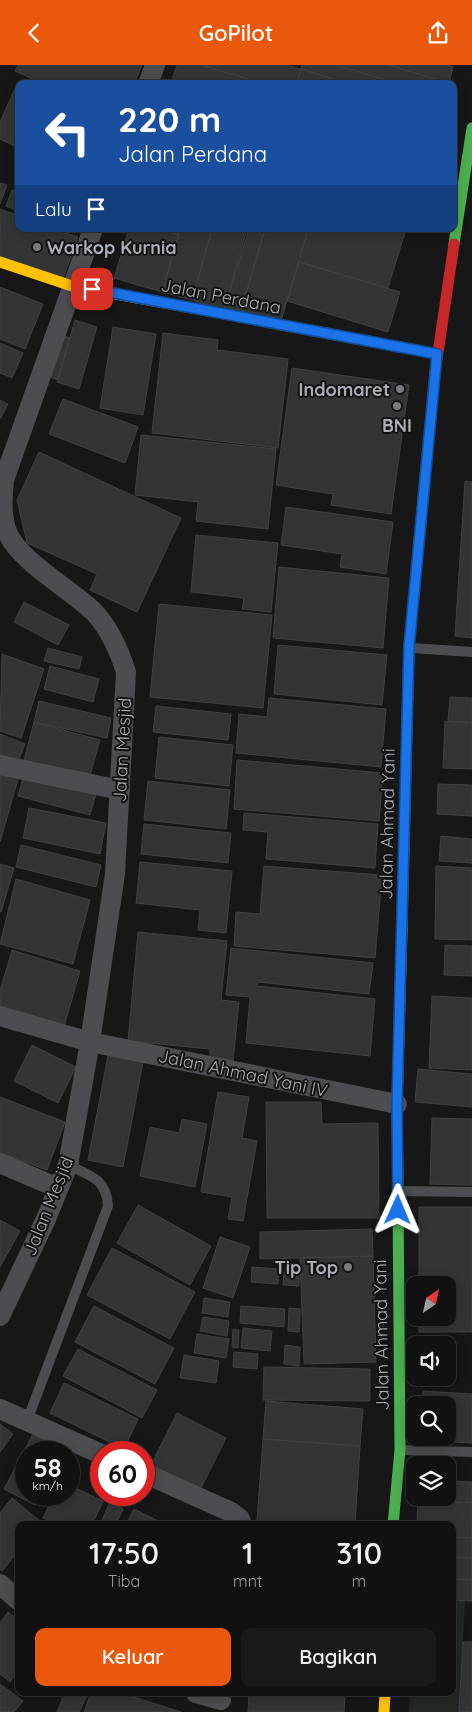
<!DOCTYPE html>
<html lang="id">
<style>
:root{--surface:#111112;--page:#1a1a1b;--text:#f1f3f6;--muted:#9c9d9f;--line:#303132;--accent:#ea580c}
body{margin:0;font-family:Quicksand,sans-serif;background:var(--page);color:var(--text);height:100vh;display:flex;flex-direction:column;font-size:19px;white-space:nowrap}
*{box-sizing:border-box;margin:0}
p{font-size:16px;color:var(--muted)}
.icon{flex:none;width:28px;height:28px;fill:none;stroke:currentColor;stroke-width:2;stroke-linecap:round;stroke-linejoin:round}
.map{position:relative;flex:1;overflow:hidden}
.panel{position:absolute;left:15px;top:1456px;width:441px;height:175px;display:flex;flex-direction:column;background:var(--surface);border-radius:10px;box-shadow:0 2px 12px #0003,0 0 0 1px var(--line)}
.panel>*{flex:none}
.hud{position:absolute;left:15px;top:15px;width:442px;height:152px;border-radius:10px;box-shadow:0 2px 12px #0003,0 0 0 1px var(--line);background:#1a4fa0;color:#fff;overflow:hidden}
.needle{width:32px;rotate:34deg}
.buttons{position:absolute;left:406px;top:1211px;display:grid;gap:10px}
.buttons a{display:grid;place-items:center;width:50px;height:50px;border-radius:10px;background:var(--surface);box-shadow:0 2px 12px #0003,0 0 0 1px var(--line);font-size:25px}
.speed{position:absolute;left:15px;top:1376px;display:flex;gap:10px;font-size:25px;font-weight:700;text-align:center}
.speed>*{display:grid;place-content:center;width:65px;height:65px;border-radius:50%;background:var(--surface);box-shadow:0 2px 12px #0003,0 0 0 1px var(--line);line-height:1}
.speed small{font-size:12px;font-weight:400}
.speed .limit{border:8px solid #d22;background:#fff;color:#111}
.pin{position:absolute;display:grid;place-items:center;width:42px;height:42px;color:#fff;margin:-21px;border-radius:10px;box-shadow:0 2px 8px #0006}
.me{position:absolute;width:55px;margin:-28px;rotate:1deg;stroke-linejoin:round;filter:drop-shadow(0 0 4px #0008)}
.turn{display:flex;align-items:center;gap:18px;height:105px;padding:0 20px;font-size:22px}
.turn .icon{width:65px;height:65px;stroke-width:2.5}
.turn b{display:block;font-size:35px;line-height:42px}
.then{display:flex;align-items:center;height:48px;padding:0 20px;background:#0003;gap:10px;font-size:19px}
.eta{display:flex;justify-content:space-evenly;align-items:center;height:85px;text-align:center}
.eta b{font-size:30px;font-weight:600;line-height:35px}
.action{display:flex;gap:10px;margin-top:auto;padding:10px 20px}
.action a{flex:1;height:58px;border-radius:10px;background:var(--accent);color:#fff;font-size:20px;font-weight:600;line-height:58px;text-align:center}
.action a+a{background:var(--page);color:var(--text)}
header{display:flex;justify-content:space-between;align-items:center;height:65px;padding:0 20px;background:var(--accent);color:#fff;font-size:22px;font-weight:600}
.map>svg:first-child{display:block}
.green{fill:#212722}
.building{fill:#333435;stroke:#404144}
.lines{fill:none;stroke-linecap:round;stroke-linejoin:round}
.lane{stroke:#4c4d50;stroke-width:10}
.street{stroke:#4c4d50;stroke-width:20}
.fast{stroke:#4caf50;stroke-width:11}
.slow{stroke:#ffc107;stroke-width:11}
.jam{stroke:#c62828;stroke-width:11}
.route-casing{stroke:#114b97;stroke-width:12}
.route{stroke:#1a73e8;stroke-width:9}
.poi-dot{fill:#777a7f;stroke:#121213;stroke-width:2}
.labels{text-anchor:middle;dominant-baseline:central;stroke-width:4;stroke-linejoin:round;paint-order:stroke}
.poi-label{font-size:18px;font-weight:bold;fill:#aaafb7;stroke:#121213;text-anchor:end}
.street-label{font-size:18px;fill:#aaafb7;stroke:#121213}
</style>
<header><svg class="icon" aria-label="back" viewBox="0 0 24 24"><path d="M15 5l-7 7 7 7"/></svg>GoPilot<svg class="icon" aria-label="share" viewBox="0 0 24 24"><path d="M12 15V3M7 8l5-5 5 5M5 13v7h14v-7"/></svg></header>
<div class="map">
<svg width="472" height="1647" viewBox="0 0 472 1647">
<rect width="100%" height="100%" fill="#171718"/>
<!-- green -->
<path class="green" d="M453 1535 465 1536 459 1647H409L410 1628H452Z"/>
<!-- building -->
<path class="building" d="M18 0H142L134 19H43L15 6Z
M177 0H202L264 19H176L171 17Z
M202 0H285L301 4 297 19H264Z
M302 0H336L399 19H349L301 4Z
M336 0H388L449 18 399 19Z
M388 0H447L453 2 449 18Z
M301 4 349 19H297Z
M18 17 22 19H19V83L0 74V57Z
M0 118 7 120 0 139Z
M12 125 19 127V146L6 141Z
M0 144 19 151V164H54L78 172 63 214 0 192Z
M129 164H159L179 170 162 227 114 213Z
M159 164H180L179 170Z
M180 164H197L211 168 192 235 162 227Z
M212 164H247L224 245 192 235Z
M249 164H265L240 249 224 245Z
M265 164H308L281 256 240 249Z
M308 164H406L388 223 299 197Z
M299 197 400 227 388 267 287 236Z
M0 222 43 239 25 284 0 274Z
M75 255 97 262 79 324 57 317Z
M113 262 156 269 143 350 100 343Z
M163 268 218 275 217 285 288 294 278 383 152 368Z
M62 270 70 273 58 315 50 312Z
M0 278 23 288 12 313 0 308Z
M292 303 409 320 391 449 331 440 333 429 276 420Z
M63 334 138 362 125 398 49 369Z
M0 335 8 339 1 353 0 352Z
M141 370 276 384 268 464 196 456 198 437 135 430Z
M39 387 181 453 137 547 90 525 97 509 27 478 17 435Z
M465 416 472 417V573L455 571Z
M286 442 393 457 386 509 340 502 342 489 281 480Z
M196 470 278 478 271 547 242 544 244 533 191 527Z
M279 502 389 513 383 583 273 573Z
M24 537 69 560 58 580 14 557Z
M159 539 272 550 263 643 150 632Z
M278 580 387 590 382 640 274 629Z
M48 583 82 592 79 604 44 596Z
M2 589 44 604 21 673 0 666Z
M50 601 99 614 93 637 44 624Z
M450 632 472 633V658L448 656Z
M269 633 386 644 381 702 236 688 239 649 267 652Z
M39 636 111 653 107 673 34 657Z
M156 641 231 649 228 675 153 667Z
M445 656 472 658V704L443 703Z
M34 657 100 675 89 714 24 695Z
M0 669 25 679 18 697 0 690Z
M159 672 233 680 229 721 155 713Z
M237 695 383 708 379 756 234 744Z
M0 706 19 711 0 777Z
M25 706 97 726 90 750 18 731Z
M148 716 230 725 226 764 144 755Z
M438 719 472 720V751L437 749Z
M29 743 106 758 100 789 23 773Z
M244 748 378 759 375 803 266 794 268 767 243 765Z
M144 759 231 768 228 798 141 789Z
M441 771 472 774V798L439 796Z
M21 780 101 800 96 822 16 802Z
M140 797 232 806 226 868 198 865 200 845 136 838Z
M0 799 14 803 1 847H0Z
M264 801 382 810 375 893 234 881 236 847 260 849Z
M436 801 472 803V875L435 874Z
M16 814 90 835 73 899 0 879Z
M138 867 227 876 221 935 239 937 233 996 210 994V984L128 976Z
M445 880 472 881V911L444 910Z
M231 883 373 898 369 929 258 917 257 921 375 934 370 991 246 978 250 932 226 930Z
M12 885 80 906 63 965 0 946V926Z
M432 931 472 933V1005L429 1003Z
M32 980 76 1002 58 1038 14 1016Z
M108 991 143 997 123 1102 88 1095Z
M418 1004 472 1009V1042L415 1037Z
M218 1027 249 1032 242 1073 257 1076 243 1156 228 1154 232 1132 201 1127Z
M0 1032 65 1057 47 1105 0 1088Z
M266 1037H321L322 1059 378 1058 379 1153H267Z
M432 1053 472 1054V1120L430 1119Z
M182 1054 207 1059 195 1122 140 1111 150 1062 179 1068Z
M138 1140 211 1181 190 1220 117 1178Z
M419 1142H472V1267H419V1252H448V1220H419Z
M0 1155 20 1166 0 1202Z
M372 1164 373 1191 260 1194V1167Z
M220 1172 250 1182 233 1233 203 1223Z
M112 1183 195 1227 170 1274 87 1230Z
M373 1191 376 1297 304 1299 300 1193Z
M252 1202 279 1204 278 1219 251 1217Z
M284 1207 299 1208V1221L283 1220Z
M204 1233 230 1237 228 1252 202 1248Z
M94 1241 174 1283 155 1319 75 1277Z
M241 1241 285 1244 284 1262 240 1258Z
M289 1243 300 1244 299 1267 288 1266Z
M203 1252 229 1256 227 1271 200 1266Z
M243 1263 272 1266 270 1286 241 1283Z
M233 1264 239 1265 238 1283 232 1282Z
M197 1269 229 1274 226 1293 194 1288Z
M285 1280 300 1282 299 1301 284 1299Z
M78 1284 157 1325 142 1353 63 1311Z
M234 1287 258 1289 257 1304 233 1302Z
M184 1290 219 1296 216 1318 180 1313Z
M264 1302 370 1304V1336L263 1335Z
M64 1318 138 1354 124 1384 50 1348Z
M423 1326 472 1329V1378L421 1375V1372H448V1340H423Z
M266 1336 363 1344 360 1381 263 1374Z
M177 1348 226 1373 200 1425 151 1400Z
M0 1359 13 1369 0 1387Z
M33 1369 63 1384 62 1388H26V1430H40L35 1440 4 1424Z
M263 1374 360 1381 355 1460H306L257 1456Z
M448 1416 472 1417V1438L418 1435V1432H448Z
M69 1420 103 1436 92 1460H59L43 1453 54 1430H69Z
M12 1433 41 1457 39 1460H19V1485L2 1506 0 1504V1448Z
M418 1435 472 1438V1473L452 1472V1460H417Z
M110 1437 123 1444 116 1460H100Z
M134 1444 162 1458 161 1460H126Z
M452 1472 472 1473V1493L452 1492Z
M452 1492 472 1493V1515L452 1514Z
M452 1514 472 1515V1536L452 1535Z
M8 1547 19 1556V1605L10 1617 0 1609V1558Z
M463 1577H472V1647H459Z
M0 1619 23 1636 14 1647H0Z
M65 1628H88L79 1647H57Z
M91 1628H121L181 1647H84Z
M249 1628H345L344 1647H248Z"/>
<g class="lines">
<!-- lane -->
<path class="lane" d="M411 583 472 587
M398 1126 472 1127
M27 1356 108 1141C107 1114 89 1110 68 1100
M401 1385 472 1387"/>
<!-- street -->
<path class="street" d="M148 19 155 0
M0 700 120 725
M0 951 90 977 397 1039
M0 1098 58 1123
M0 1251 46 1154 68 1100 90 977 115 809 126 607C119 585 110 564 94 547 71 524 16 495 6 464 1 448 2 432 4 415L93 164
M0 1344 101 1389
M144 1408 231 1447 240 1454 242 1460
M0 1519 19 1536
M196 1628 221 1635"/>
<!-- fast -->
<path class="fast" d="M454 179 472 63
M171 239 437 289
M402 864 409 582 435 308
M393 1460 400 1385 398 1132"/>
<!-- slow -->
<path class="slow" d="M0 197 72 221 171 239
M398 1132 397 1039 402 864
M384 1647 385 1628"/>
<!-- jam -->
<path class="jam" d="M435 308 454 179"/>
</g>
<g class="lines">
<!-- route casing -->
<g class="route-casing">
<path id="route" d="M92 224 437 289 409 582 397 1039 398 1145"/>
</g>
<!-- route -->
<use href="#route" class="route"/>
</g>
<!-- markers -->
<g class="poi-dot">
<circle cx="37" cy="182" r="5"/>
<circle cx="400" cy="324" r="5"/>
<circle cx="397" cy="341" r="5"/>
<circle cx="348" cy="1202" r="5"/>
</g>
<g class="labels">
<!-- poi labels -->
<g class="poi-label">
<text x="47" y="182" text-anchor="start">Warkop Kurnia</text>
<text x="390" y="324">Indomaret</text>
<text x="397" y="360" text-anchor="middle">BNI</text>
<text x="338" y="1202">Tip Top</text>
</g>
<!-- street labels -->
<g class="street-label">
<text transform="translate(221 231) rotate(11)">Jalan Perdana</text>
<text transform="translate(122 685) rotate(-87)">Jalan Mesjid</text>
<text transform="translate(387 759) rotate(-89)">Jalan Ahmad Yani</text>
<text transform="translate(243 1008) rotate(12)">Jalan Ahmad Yani IV</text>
<text transform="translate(48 1141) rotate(-68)">Jalan Mesjid</text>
<text transform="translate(381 1270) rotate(-91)">Jalan Ahmad Yani</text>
</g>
</g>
</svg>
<div class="buttons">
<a><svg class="needle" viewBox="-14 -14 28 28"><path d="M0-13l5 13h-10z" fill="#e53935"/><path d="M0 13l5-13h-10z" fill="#9c9d9f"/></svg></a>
<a><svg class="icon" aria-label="sound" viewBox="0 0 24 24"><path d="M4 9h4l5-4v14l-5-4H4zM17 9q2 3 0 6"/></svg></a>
<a><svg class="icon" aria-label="search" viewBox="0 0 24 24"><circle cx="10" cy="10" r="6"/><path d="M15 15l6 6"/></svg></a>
<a><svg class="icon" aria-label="layers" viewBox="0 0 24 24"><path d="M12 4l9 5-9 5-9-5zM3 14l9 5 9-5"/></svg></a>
</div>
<div class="speed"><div>58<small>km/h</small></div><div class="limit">60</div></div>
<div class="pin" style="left:92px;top:224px;background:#d93025"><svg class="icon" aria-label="arrive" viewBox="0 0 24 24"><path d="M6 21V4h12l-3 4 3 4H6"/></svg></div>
<svg class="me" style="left:398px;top:1145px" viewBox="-20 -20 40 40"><path d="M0-17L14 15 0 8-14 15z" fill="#1a73e8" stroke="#fff" stroke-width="4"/></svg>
<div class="hud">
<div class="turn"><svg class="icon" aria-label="left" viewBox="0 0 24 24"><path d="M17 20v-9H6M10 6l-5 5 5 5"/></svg><div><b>220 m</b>Jalan Perdana</div></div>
<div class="then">Lalu<svg class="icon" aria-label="arrive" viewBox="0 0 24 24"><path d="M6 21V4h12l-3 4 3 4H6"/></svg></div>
</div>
<section class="panel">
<div class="eta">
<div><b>17:50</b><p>Tiba</p></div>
<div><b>1</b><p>mnt</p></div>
<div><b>310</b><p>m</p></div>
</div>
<div class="action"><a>Keluar</a><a>Bagikan</a></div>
</section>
</div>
